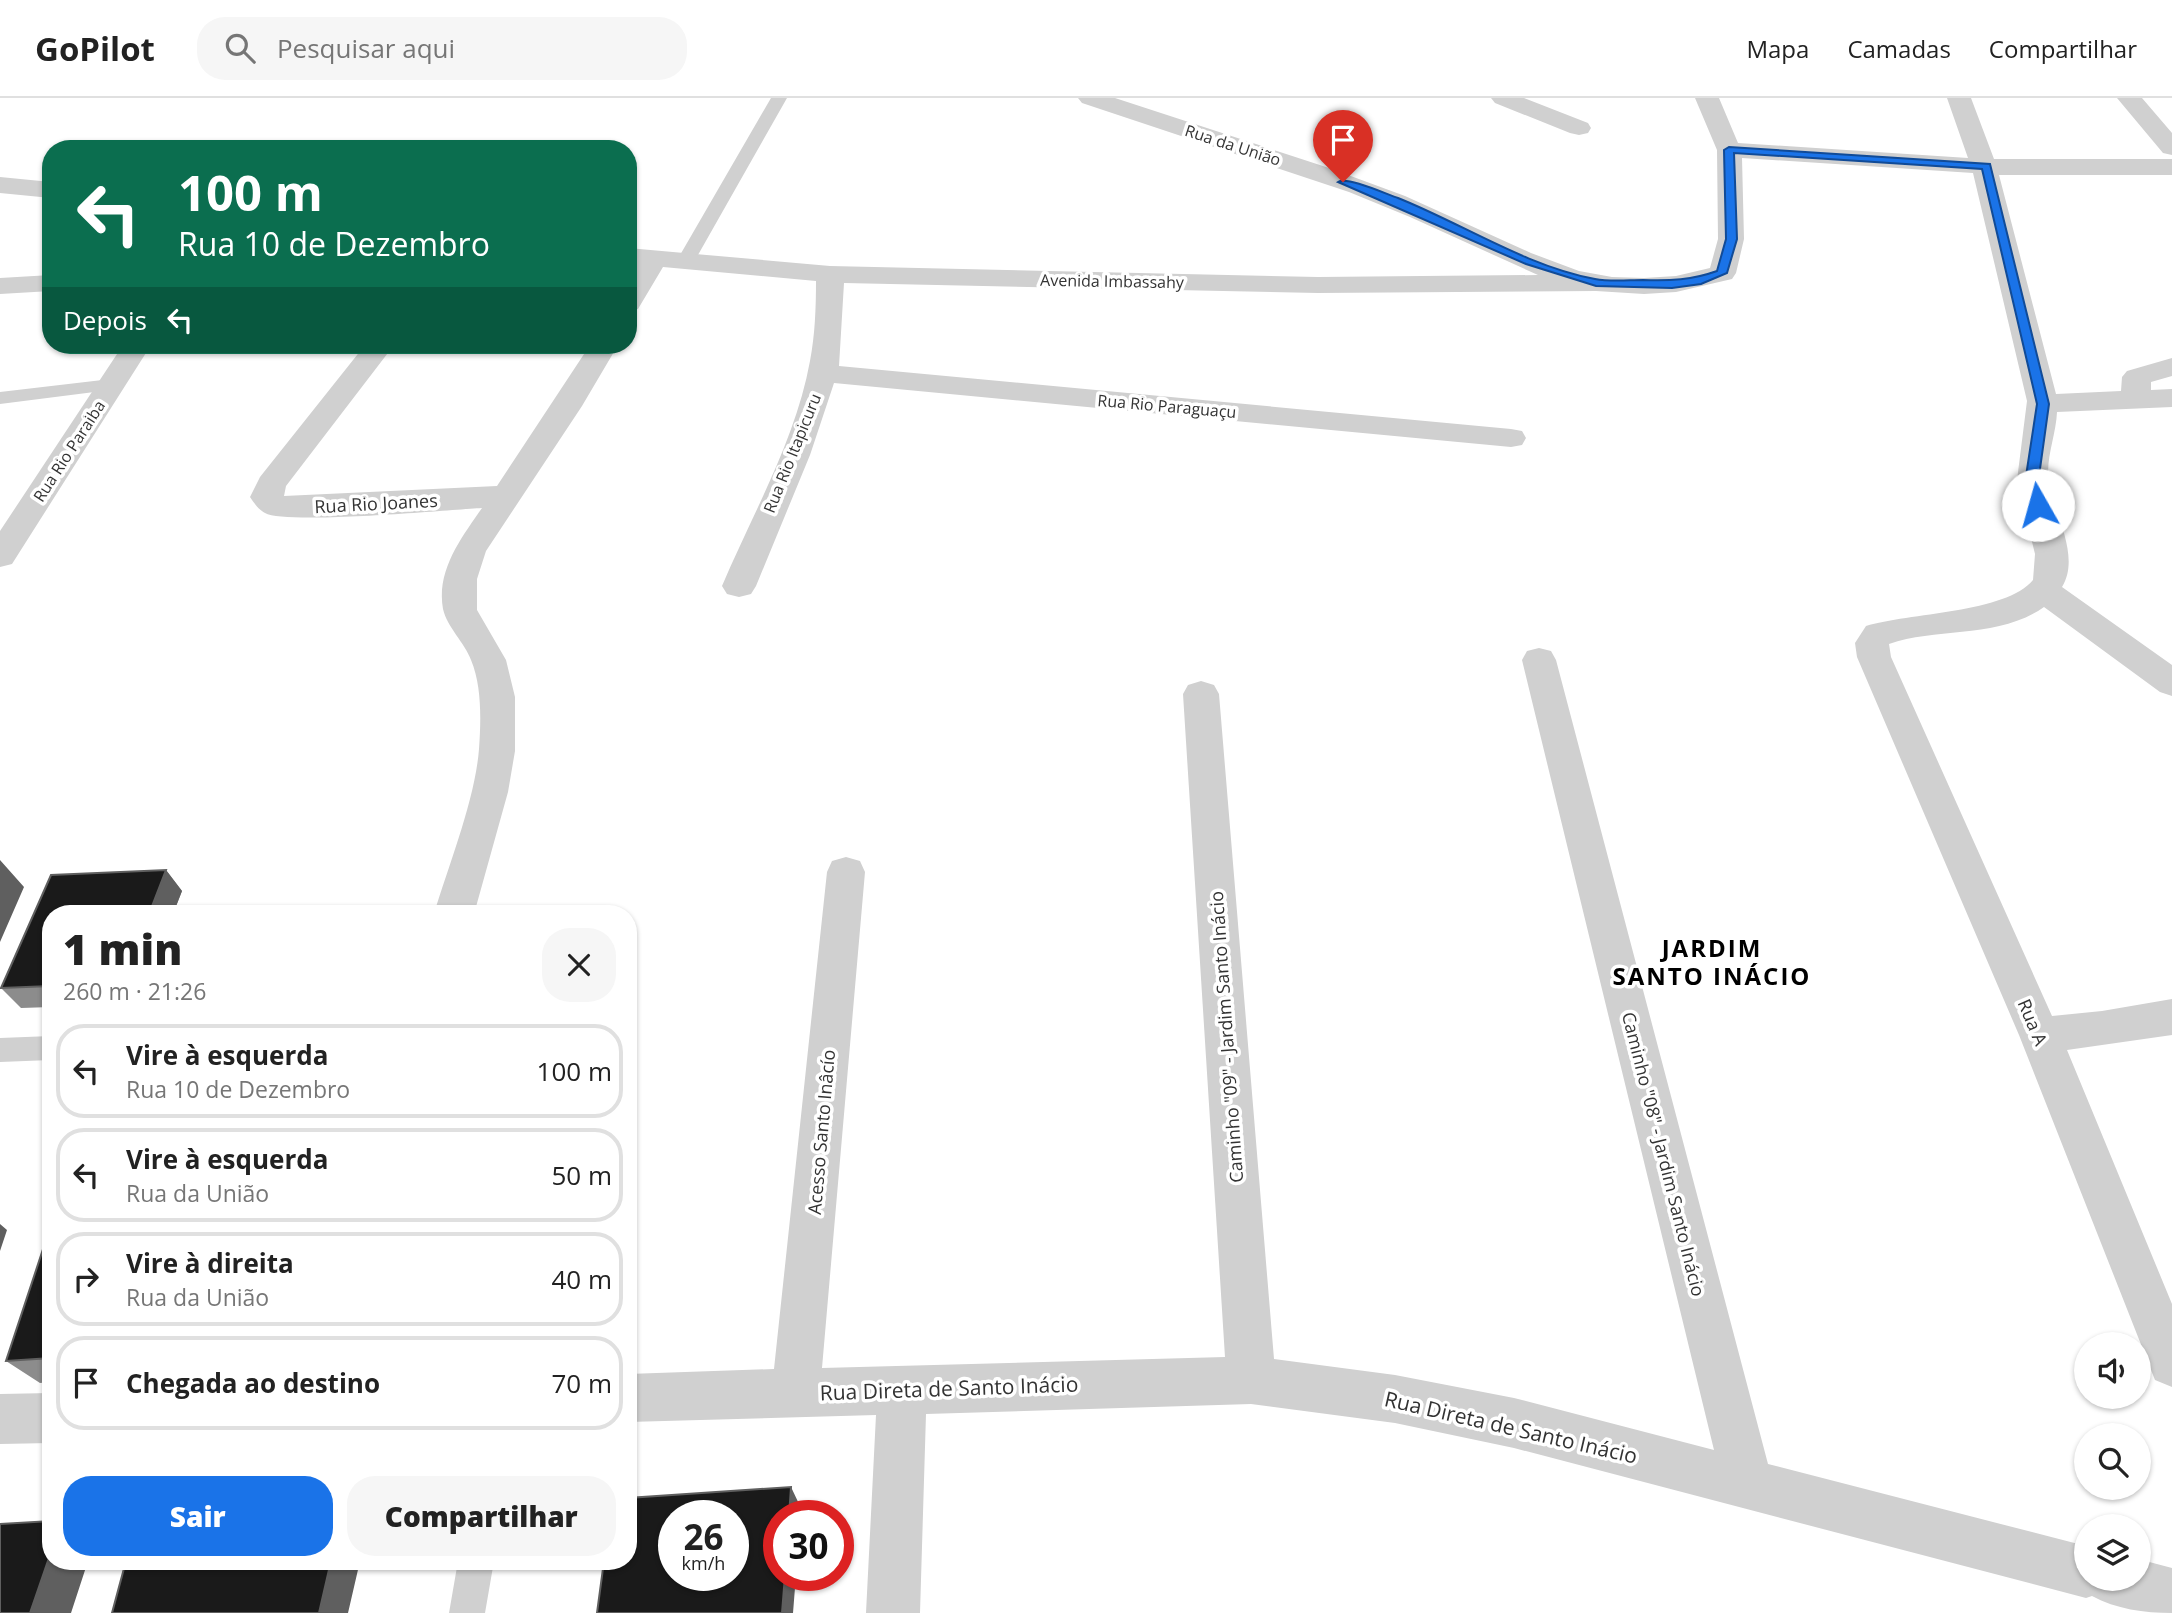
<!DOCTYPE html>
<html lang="pt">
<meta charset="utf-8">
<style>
:root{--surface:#fff;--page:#f6f6f6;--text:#222;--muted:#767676;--line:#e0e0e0;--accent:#1a73e8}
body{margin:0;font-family:"Open Sans",sans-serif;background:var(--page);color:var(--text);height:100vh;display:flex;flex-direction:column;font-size:26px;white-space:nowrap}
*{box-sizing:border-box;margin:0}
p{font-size:23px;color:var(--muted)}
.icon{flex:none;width:38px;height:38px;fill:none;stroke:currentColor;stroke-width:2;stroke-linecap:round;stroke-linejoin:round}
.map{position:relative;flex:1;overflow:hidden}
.details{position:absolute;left:42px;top:807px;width:595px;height:665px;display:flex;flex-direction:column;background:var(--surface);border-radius:28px;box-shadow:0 2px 5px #0004}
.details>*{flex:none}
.hud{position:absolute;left:42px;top:42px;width:595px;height:214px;border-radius:28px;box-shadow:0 2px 5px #0004;background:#0b6e4f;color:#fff;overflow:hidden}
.buttons{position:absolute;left:2074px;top:1234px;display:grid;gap:14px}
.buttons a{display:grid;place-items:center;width:77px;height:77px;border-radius:50%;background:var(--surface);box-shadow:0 2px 5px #0004;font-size:35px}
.speed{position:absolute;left:658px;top:1402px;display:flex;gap:14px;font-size:35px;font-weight:700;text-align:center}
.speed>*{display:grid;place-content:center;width:91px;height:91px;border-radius:50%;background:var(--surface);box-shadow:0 2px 5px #0004;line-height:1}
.speed small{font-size:18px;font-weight:400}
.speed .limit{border:10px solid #d22;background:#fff;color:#111}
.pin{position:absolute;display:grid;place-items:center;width:60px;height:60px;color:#fff;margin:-72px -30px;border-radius:50% 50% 50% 0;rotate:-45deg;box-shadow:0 0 7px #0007}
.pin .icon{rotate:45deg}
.me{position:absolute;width:77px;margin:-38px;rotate:353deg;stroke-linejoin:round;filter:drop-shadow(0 0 5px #0008)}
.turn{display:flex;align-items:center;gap:24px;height:147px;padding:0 21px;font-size:32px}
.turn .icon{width:91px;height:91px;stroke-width:2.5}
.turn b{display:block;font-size:49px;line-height:60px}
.then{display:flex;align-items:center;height:66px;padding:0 21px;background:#0003;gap:14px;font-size:26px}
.round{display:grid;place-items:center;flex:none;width:74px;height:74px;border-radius:28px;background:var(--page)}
.headline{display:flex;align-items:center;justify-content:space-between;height:119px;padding:0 21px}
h1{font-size:42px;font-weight:800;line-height:52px}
.button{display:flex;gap:14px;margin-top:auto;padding:14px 21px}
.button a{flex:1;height:80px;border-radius:28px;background:var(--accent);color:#fff;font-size:28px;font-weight:800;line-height:80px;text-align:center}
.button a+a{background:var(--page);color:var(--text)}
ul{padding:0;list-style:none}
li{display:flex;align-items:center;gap:21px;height:94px;margin:0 14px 10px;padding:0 7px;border:4px solid var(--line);border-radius:28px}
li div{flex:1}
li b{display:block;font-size:26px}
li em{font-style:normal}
header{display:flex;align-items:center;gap:42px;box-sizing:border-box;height:98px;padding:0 35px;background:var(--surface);border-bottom:2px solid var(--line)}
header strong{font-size:33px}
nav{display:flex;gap:38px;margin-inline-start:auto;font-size:24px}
.search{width:490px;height:63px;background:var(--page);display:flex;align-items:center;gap:18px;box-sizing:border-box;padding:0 24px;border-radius:28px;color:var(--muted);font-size:26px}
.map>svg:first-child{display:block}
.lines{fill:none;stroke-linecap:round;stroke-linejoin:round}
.service{fill:#d0d0d0;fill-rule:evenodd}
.minor{fill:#d0d0d0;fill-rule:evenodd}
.wall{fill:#8c8c8c}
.shaded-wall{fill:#5f5f5f}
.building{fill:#1a1a1a;stroke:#5f5f5f;stroke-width:2;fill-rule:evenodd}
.route{fill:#1a73e8;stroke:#114b97;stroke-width:2}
.labels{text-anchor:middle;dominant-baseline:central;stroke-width:7;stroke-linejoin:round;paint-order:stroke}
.far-street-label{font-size:16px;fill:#333;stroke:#fff}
.street-label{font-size:18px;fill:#333;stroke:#fff}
.near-street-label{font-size:21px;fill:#333;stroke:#fff}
.district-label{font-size:24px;font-weight:bold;letter-spacing:2px;fill:#000;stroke:#fff}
</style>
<header>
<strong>GoPilot</strong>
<div class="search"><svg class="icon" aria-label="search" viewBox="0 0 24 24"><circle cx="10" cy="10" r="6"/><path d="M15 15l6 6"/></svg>Pesquisar aqui</div>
<nav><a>Mapa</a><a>Camadas</a><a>Compartilhar</a></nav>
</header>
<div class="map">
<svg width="2172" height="1515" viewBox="0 0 2172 1515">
<rect width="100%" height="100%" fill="#fff"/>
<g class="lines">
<!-- service -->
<path class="service" d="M771 0H787L694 164 685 170 678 168 676 164Z
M111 281 118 283 121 287 118 291 0 306V294Z
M51 938V962L0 964V940Z
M458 1463H494L485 1515H449Z"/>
<!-- minor -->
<path class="minor" d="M1078 0H1115L1329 70 1405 98 1531 155 1579 173 1612 179 1644 180 1676 178 1710 170 1718 141 1717 52 1695 0H1719L1738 45 1968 60 1947 0H1971L1994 61H2172V77H1999L2056 296 2121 293 2122 279 2127 273 2172 260V278L2151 284V292L2172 291V309L2057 314C2056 338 2045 361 2049 384 2054 416 2081 458 2062 489L2172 567V598L2160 594 2044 509C1999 541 1938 529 1889 546L1891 559 2052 918 2102 913 2172 901V937L2067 952 2172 1206V1289L2155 1282 2019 937 1857 559 1855 545 1866 528C1908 515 2006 515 2033 482L2035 456 2017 382 2027 303 1973 75 1742 60 1744 141 1736 175 1732 181 1676 194 1644 196 1596 193 1318 195 844 185 839 268 1511 331 1522 333 1526 340 1522 347 1511 349 834 285 810 357 756 488 751 496 739 499 727 496 722 488C753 415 796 341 810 263 815 237 816 210 816 183L663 169 638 211 628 213V182L637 167 628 166V150L830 168 1318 179 1538 177 1410 119 1349 94 1082 5Z
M1491 0H1524L1588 25 1591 30 1588 35 1579 37 1570 35 1495 5Z
M2117 0H2142L2172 35V57L2163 55Z
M0 79 51 84V100L0 95Z
M51 177V193L0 196V180Z
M123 247H151L12 466 0 469V433Z
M365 247H394L286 388 284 398 497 388 590 247H618L582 308 486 453 477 481V512L506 562 515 599V653L508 694 474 816H434C449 766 475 702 479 651 481 623 482 588 471 562 465 545 447 529 443 511 436 472 462 439 482 410 447 412 286 427 265 415 259 412 254 405 250 399L260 379Z
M1539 550 1551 553 1556 562 1768 1366 2086 1448V1480H2138V1461L2172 1470V1515C2144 1515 2116 1511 2092 1498L2086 1500 1514 1350 1395 1325 1251 1306 926 1316 920 1515H866L876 1317 628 1324V1276L774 1271 827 774 832 763 846 759 860 763 865 774 822 1270 1225 1259 1183 596 1188 587 1201 583 1214 587 1219 596 1274 1261 1395 1277 1514 1300 1714 1352 1522 562 1527 553Z
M51 1295V1345L0 1346V1296Z"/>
</g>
<!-- wall -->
<path class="wall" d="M166 772 182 793 173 816H51V909L21 910 1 890 51 777Z
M51 1127V1284L40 1285 6 1263Z"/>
<!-- shaded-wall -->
<path class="shaded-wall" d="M0 762 24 789 0 844Z
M166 772 182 793 173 816H149Z
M0 1126 7 1132 0 1153Z
M791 1389 800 1408V1418H789Z
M51 1454V1463H88L71 1515H30Z
M331 1463H360L348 1515H319Z
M785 1477H796L793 1515H782Z"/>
<!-- building -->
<path class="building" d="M166 772 149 816H51V888L1 890 51 777Z
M51 1127V1260L6 1263Z
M791 1389 789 1418H779V1477H785L782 1515H597L604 1463H628V1400ZM674 1418H733V1477H674Z
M51 1423V1454L30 1515H0V1426Z
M126 1463H331L319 1515H112Z"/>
<!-- route -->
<path class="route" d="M1729 49 1990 66 2049 306 2039 378 2044 407 2042 410 2038 411 2031 407 2026 378 2037 306 1982 71 1734 55 1737 141 1727 175 1701 186 1672 190 1596 188 1526 166 1338 84C1347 78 1386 96 1398 100 1463 126 1526 168 1595 181 1611 184 1628 182 1643 182 1670 183 1692 182 1717 173L1726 141 1724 52Z"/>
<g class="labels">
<!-- far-street labels -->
<g class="far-street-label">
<text transform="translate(1233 47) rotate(18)">Rua da União</text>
<text transform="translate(1112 183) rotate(1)">Avenida Imbassahy</text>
<text transform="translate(1167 308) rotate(5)">Rua Rio Paraguaçu</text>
<text transform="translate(69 353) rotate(-57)">Rua Rio Paraiba</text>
<text transform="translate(792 355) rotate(-68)">Rua Rio Itapicuru</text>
</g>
<!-- street labels -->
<g class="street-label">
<text transform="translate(376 405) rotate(-3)">Rua Rio Joanes</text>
<text transform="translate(2033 924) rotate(67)">Rua A</text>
<text transform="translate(1226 939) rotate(-94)">Caminho "09" - Jardim Santo Inácio</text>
<text transform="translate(821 1034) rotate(-85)">Acesso Santo Inâcío</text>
<text transform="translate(1664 1056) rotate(76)">Caminho "08" - Jardim Santo Inácio</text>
</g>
<!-- near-street labels -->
<g class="near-street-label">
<text transform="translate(949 1290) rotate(-2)">Rua Direta de Santo Inácio</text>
<text transform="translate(1511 1329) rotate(13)">Rua Direta de Santo Inácio</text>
</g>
<!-- district labels -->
<g class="district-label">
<text x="1712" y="849">JARDIM<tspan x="1712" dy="28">SANTO INÁCIO</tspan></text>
</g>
</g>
</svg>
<div class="buttons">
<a><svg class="icon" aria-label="sound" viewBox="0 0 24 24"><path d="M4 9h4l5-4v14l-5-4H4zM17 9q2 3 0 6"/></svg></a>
<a><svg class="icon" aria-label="search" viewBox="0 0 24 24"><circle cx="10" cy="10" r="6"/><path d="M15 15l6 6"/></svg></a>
<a><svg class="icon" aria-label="layers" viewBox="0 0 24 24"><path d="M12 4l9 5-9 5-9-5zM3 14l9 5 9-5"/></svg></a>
</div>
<div class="speed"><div>26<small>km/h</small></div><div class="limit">30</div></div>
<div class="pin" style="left:1343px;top:84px;background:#d93025"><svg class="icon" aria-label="arrive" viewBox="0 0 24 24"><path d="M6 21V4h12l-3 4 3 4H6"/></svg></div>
<svg class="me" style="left:2038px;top:407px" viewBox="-20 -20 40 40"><circle r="19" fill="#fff"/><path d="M0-13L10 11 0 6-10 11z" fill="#1a73e8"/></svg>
<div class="hud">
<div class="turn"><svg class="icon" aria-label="left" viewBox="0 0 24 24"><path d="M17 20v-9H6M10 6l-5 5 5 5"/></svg><div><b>100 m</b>Rua 10 de Dezembro</div></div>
<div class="then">Depois<svg class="icon" aria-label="left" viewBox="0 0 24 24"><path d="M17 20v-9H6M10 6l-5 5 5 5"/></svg></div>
</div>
<section class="details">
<div class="headline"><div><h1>1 min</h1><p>260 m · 21:26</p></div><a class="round"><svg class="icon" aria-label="close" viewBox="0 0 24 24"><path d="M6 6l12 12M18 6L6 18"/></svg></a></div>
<ul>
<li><svg class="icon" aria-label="left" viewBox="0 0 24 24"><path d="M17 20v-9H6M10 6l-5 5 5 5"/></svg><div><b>Vire à esquerda</b><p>Rua 10 de Dezembro</p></div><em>100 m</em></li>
<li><svg class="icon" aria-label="left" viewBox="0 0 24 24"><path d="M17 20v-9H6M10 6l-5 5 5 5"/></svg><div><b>Vire à esquerda</b><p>Rua da União</p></div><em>50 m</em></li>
<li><svg class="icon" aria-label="right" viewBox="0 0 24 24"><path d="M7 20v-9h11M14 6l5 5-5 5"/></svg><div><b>Vire à direita</b><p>Rua da União</p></div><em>40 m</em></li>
<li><svg class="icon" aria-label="arrive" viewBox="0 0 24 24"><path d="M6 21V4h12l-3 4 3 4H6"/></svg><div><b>Chegada ao destino</b></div><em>70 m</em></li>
</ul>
<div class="button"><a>Sair</a><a>Compartilhar</a></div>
</section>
</div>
